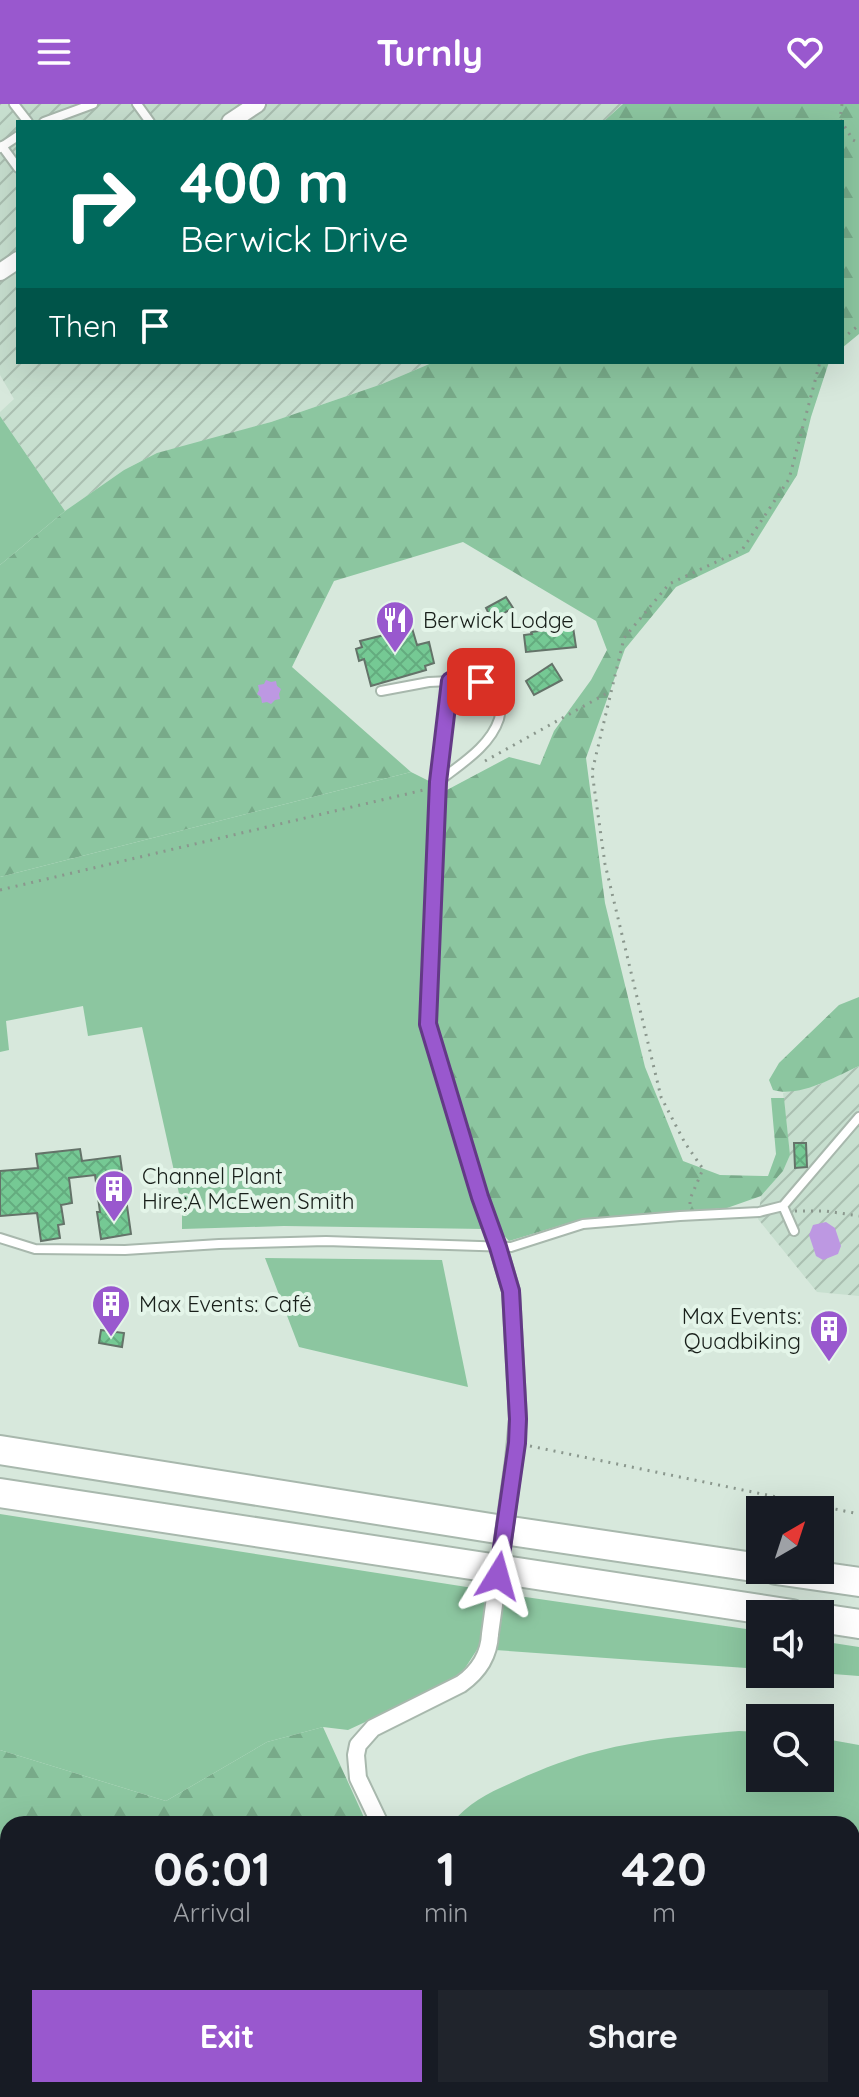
<!DOCTYPE html>
<meta charset="utf-8">
<style>
:root{--surface:#171b24;--page:#20242c;--text:#f1f3f6;--muted:#9ea1a6;--accent:#9958ce}
body{margin:0;font-family:Quicksand,sans-serif;background:var(--page);color:var(--text);height:100vh;display:flex;flex-direction:column;font-size:30px;white-space:nowrap}
*{box-sizing:border-box;margin:0}
p{font-size:26px;color:var(--muted)}
.icon{flex:none;width:44px;height:44px;fill:none;stroke:currentColor;stroke-width:2;stroke-linecap:round;stroke-linejoin:round}
.map{position:relative;flex:1;overflow:hidden}
.side{position:absolute;left:0px;top:1712px;width:860px;height:282px;display:flex;flex-direction:column;background:var(--surface);border-radius:24px 24px 0 0;box-shadow:0 8px 32px #0002}
.side>*{flex:none}
.banner{position:absolute;left:16px;top:16px;width:828px;height:244px;border-radius:0px;box-shadow:0 8px 32px #0002;background:#00695c;color:#fff;overflow:hidden}
.needle{width:52px;rotate:39deg}
.tools{position:absolute;left:746px;top:1392px;display:grid;gap:16px}
.tools a{display:grid;place-items:center;width:88px;height:88px;border-radius:0px;background:var(--surface);box-shadow:0 8px 32px #0002;font-size:40px}
.pin{position:absolute;display:grid;place-items:center;width:68px;height:68px;color:#fff;margin:-34px;border-radius:16px;box-shadow:0 4px 12px #0006}
.me{position:absolute;width:88px;margin:-44px;rotate:8deg;stroke-linejoin:round;filter:drop-shadow(0 0 6px #0008)}
.turn{display:flex;align-items:center;gap:28px;height:168px;padding:0 32px;font-size:36px}
.turn .icon{width:104px;height:104px;stroke-width:2.5}
.turn b{display:block;font-size:56px;line-height:68px}
.then{display:flex;align-items:center;height:76px;padding:0 32px;background:#0003;gap:16px;font-size:30px}
.eta{display:flex;justify-content:space-evenly;align-items:center;height:136px;text-align:center}
.eta b{font-size:48px;font-weight:700;line-height:56px}
.button{display:flex;gap:16px;margin-top:auto;padding:16px 32px}
.button a{flex:1;height:92px;border-radius:0px;background:var(--accent);color:#fff;font-size:32px;font-weight:700;line-height:92px;text-align:center}
.button a+a{background:var(--page);color:var(--text)}
header{display:flex;justify-content:space-between;align-items:center;height:104px;padding:0 32px;background:var(--accent);color:#fff;font-size:36px;font-weight:700}
.map>svg:first-child{display:block}
.industrial{fill:url(#industrial-furrows)}
.green{fill:#8cc6a0}
.forest{fill:url(#forest-firs)}
.water{fill:#bd98e2}
.building{fill:url(#building-cross-hatch);stroke:#647369;stroke-width:2}
.lines{fill:none;stroke-linecap:round;stroke-linejoin:round}
.service-casing{stroke:#a8b8ad;stroke-width:12}
.minor-casing{stroke:#a8b8ad;stroke-width:20}
.motorway-casing{stroke:#a8b8ad;stroke-width:32}
.path{stroke:#8a978d;stroke-width:3;stroke-dasharray:2 6;stroke-linecap:butt}
.service{stroke:#fff;stroke-width:8}
.minor{stroke:#fff;stroke-width:16}
.motorway{stroke:#fff;stroke-width:28}
.minor-bridge-casing{stroke:#a8b8ad;stroke-width:20;stroke-linecap:butt}
.minor-bridge{stroke:#fff;stroke-width:16}
.route-casing{stroke:#633986;stroke-width:20}
.route{stroke:#9958ce;stroke-width:14}
.labels{text-anchor:middle;dominant-baseline:central;stroke-width:8;stroke-linejoin:round;paint-order:stroke}
.poi-label{font-size:22px;fill:#181f1a;stroke:#e4f5e9;text-anchor:start}
</style>
<header><svg class="icon" aria-label="menu" viewBox="0 0 24 24"><path d="M4 6h16M4 12h16M4 18h16"/></svg>Turnly<svg class="icon" aria-label="heart" viewBox="0 0 24 24"><path d="M12 20l-8-8c-3-5 5-10 8-4 3-6 11-1 8 4z"/></svg></header>
<div class="map">
<svg width="859" height="1993" viewBox="0 0 859 1993">
<defs>
<pattern id="industrial-furrows" width="10" height="10" patternUnits="userSpaceOnUse" patternTransform="scale(2)"><rect width="10" height="10" fill="#c7dfcf"/><path d="M-1 1l2-2M0 10L10 0M9 11l2-2" fill="none" stroke="#aabfb1"/></pattern>
<pattern id="forest-firs" width="22" height="20" patternUnits="userSpaceOnUse" patternTransform="scale(2)"><rect width="22" height="20" fill="#8cc6a0"/><path d="M5 1l3.5 6h-7zM16 11l3.5 6h-7z" fill="#78aa89"/></pattern>
<pattern id="building-cross-hatch" width="8" height="8" patternUnits="userSpaceOnUse" patternTransform="scale(2)"><rect width="8" height="8" fill="#75c994"/><path d="M0 0l8 8M0 8l8-8" fill="none" stroke="#64ac7f"/></pattern>
</defs>
<rect width="100%" height="100%" fill="#d7e8dc"/>
<!-- industrial -->
<path class="industrial" d="M0 0H623L603 18H18V258H434L382 280 271 318 192 341 168 346 141 357 124 366 65 407 0 312V308L14 295 0 271Z
M859 962V1192L817 1188 758 1115 761 1092 783 1067 790 1051 783 989 818 981Z"/>
<!-- green -->
<path class="green" d="M0 312 65 407 0 461Z
M411 668 431 678 430 752 424 859 425 917 485 1125 284 1122 182 1125V1103L142 923 88 932 83 902 6 917 9 946 0 948V773Z
M265 1154 442 1156 468 1283 299 1243Z
M0 1410 486 1486 480 1541 458 1575 348 1626 323 1623 267 1638 166 1697 0 1646Z
M505 1490 760 1527V1565L495 1546Z
M820 1537 859 1543V1572L820 1569Z
M739 1627 760 1628V1674H820V1634L859 1641V1993H492L495 1986H852V1720H451C468 1699 488 1689 511 1679 539 1666 569 1654 598 1647 644 1635 692 1631 739 1627Z"/>
<!-- forest -->
<path class="forest" d="M623 0H859V230L842 244V18H603Z
M434 258H829L811 313 797 371 749 448 676 483 625 545 586 654 605 799 645 963 683 1057 720 1071 768 1072 776 1050 771 994H784L790 1051 783 1067 761 1092 727 1104 582 1115 509 1137 498 1125 466 1026 436 918 437 812 445 687 509 653 540 661 554 627 591 576 607 546 596 517 463 438 334 477 292 563 411 668 0 773V461L65 407 124 366 157 349 271 318 382 280Z
M859 893V962C835 973 799 994 773 986L769 976 779 959 839 901Z
M323 1623 367 1720H8V1986H494L492 1993H0V1646L166 1697 267 1638Z"/>
<!-- water -->
<path class="water" d="M266 576 271 578 276 577 277 582 281 585 279 590 280 595 275 596 271 600 267 598 262 599 261 593 257 590 259 586 258 581 264 580Z
M826 1118 835 1124 841 1142 838 1150 823 1156 816 1152 809 1131 813 1121Z"/>
<!-- building -->
<path class="building" d="M506 493 513 504 492 516 486 504Z
M573 523 576 543 526 548 524 531 532 530 531 528Z
M412 524 417 541 429 538 434 559 425 562 426 566 371 582 364 555 359 557 356 545 362 543 360 537Z
M552 560 562 576 534 591 526 577Z
M794 1039H806L807 1063 795 1064Z
M80 1045 82 1057 120 1052 131 1130 101 1135 97 1108H100L95 1071 69 1074 72 1099 61 1101 64 1120 58 1121 60 1134 41 1137 37 1109 0 1112V1067L38 1064 36 1050Z
M101 1226 124 1229 122 1243 99 1239Z"/>
<g class="lines">
<!-- service casing -->
<g class="service-casing">
<path id="service" d="M14 0 28 18
M137 0 150 18
M44 18 93 0
M2 42 18 64
M0 44 18 32
M381 587 429 578 450 577
M438 678C459 661 490 643 499 615 502 604 501 588 500 577H450L438 678 428 920 480 1093 498 1143
M783 1102 794 1127
M0 1134 35 1145 125 1146 219 1140 326 1137 511 1143 583 1120 680 1112 759 1108 783 1102 859 1013"/>
</g>
<!-- minor casing -->
<g class="minor-casing">
<path id="minor" d="M230 18 257 0
M0 168 18 156
M498 1143 511 1187 518 1315 514 1356
M380 1720 358 1674 356 1651 358 1641 373 1624 461 1580C478 1568 489 1552 490 1530
M379 1993 394 1986"/>
</g>
<!-- motorway casing -->
<g class="motorway-casing">
<path id="motorway" d="M0 1346 497 1425 760 1464
M0 1389 792 1510
M776 1466 859 1478
M820 1514 859 1520"/>
</g>
<!-- path -->
<path class="path" d="M842 0 840 15 853 36 859 39
M842 235 859 221
M485 657 611 587
M0 786 428 685
M690 1100V1095L703 1065 685 1039 661 993 605 760 592 668 624 534 669 480 742 446 789 375 820 258
M795 1107H826L859 1112
M530 1342 859 1410"/>
<!-- service -->
<use href="#service" class="service"/>
<!-- minor -->
<use href="#minor" class="minor"/>
<!-- motorway -->
<use href="#motorway" class="motorway"/>
<!-- minor-bridge casing -->
<g class="minor-bridge-casing">
<path id="minor-bridge" d="M490 1530 514 1356"/>
</g>
<!-- minor-bridge -->
<use href="#minor-bridge" class="minor-bridge"/>
</g>
<g class="lines">
<!-- route casing -->
<g class="route-casing">
<path id="route" d="M481 578 450 577 438 678 428 920 480 1093 498 1143 511 1187 518 1315 517 1339 498 1472"/>
</g>
<!-- route -->
<use href="#route" class="route"/>
</g>
<!-- icons -->
<defs>
<g id="restaurant-pin" transform="scale(2)"><path d="M0 17L-7.5 6A9.5 9.5 0 1 1 7.5 6Z" fill="#9958ce" stroke="#e4f5e9"/><path d="M-5-6h1v4h1v-4h1v4h1v-4h1v5L-1.5 .5V6h-2V.5L-5-1ZM5-6V6H3V1.5H1.5Q1.5-4 5-6Z" fill="#fff"/></g>
<g id="building-pin" transform="scale(2)"><path d="M0 17L-7.5 6A9.5 9.5 0 1 1 7.5 6Z" fill="#9958ce" stroke="#e4f5e9"/><path d="M-4-6H4V6H1V3H-1V6H-4ZM-2.5-4.3h1.7v1.8h-1.7ZM.8-4.3h1.7v1.8H.8ZM-2.5-1h1.7V.8h-1.7ZM.8-1h1.7V.8H.8Z" fill="#fff"/></g>
</defs>
<g fill-rule="evenodd">
<use href="#restaurant-pin" x="395" y="516"/>
<use href="#building-pin" x="114" y="1085"/>
<use href="#building-pin" x="111" y="1200"/>
<use href="#building-pin" x="829" y="1225"/>
</g>
<g class="labels">
<!-- poi labels -->
<g class="poi-label">
<text x="423" y="516">Berwick Lodge</text>
<text x="142" y="1072">Channel Plant<tspan x="142" dy="25">Hire;A McEwen Smith</tspan></text>
<text x="139" y="1200">Max Events: Café</text>
<text x="801" y="1212" text-anchor="end">Max Events:<tspan x="801" dy="25">Quadbiking</tspan></text>
</g>
</g>
</svg>
<div class="tools">
<a><svg class="needle" viewBox="-14 -14 28 28"><path d="M0-13l5 13h-10z" fill="#e53935"/><path d="M0 13l5-13h-10z" fill="#9ea1a6"/></svg></a>
<a><svg class="icon" aria-label="sound" viewBox="0 0 24 24"><path d="M4 9h4l5-4v14l-5-4H4zM17 9q2 3 0 6"/></svg></a>
<a><svg class="icon" aria-label="search" viewBox="0 0 24 24"><circle cx="10" cy="10" r="6"/><path d="M15 15l6 6"/></svg></a>
</div>
<div class="pin" style="left:481px;top:578px;background:#d93025"><svg class="icon" aria-label="arrive" viewBox="0 0 24 24"><path d="M6 21V4h12l-3 4 3 4H6"/></svg></div>
<svg class="me" style="left:498px;top:1472px" viewBox="-20 -20 40 40"><path d="M0-17L14 15 0 8-14 15z" fill="#9958ce" stroke="#fff" stroke-width="4"/></svg>
<div class="banner">
<div class="turn"><svg class="icon" aria-label="right" viewBox="0 0 24 24"><path d="M7 20v-9h11M14 6l5 5-5 5"/></svg><div><b>400 m</b>Berwick Drive</div></div>
<div class="then">Then<svg class="icon" aria-label="arrive" viewBox="0 0 24 24"><path d="M6 21V4h12l-3 4 3 4H6"/></svg></div>
</div>
<section class="side">
<div class="eta">
<div><b>06:01</b><p>Arrival</p></div>
<div><b>1</b><p>min</p></div>
<div><b>420</b><p>m</p></div>
</div>
<div class="button"><a>Exit</a><a>Share</a></div>
</section>
</div>
